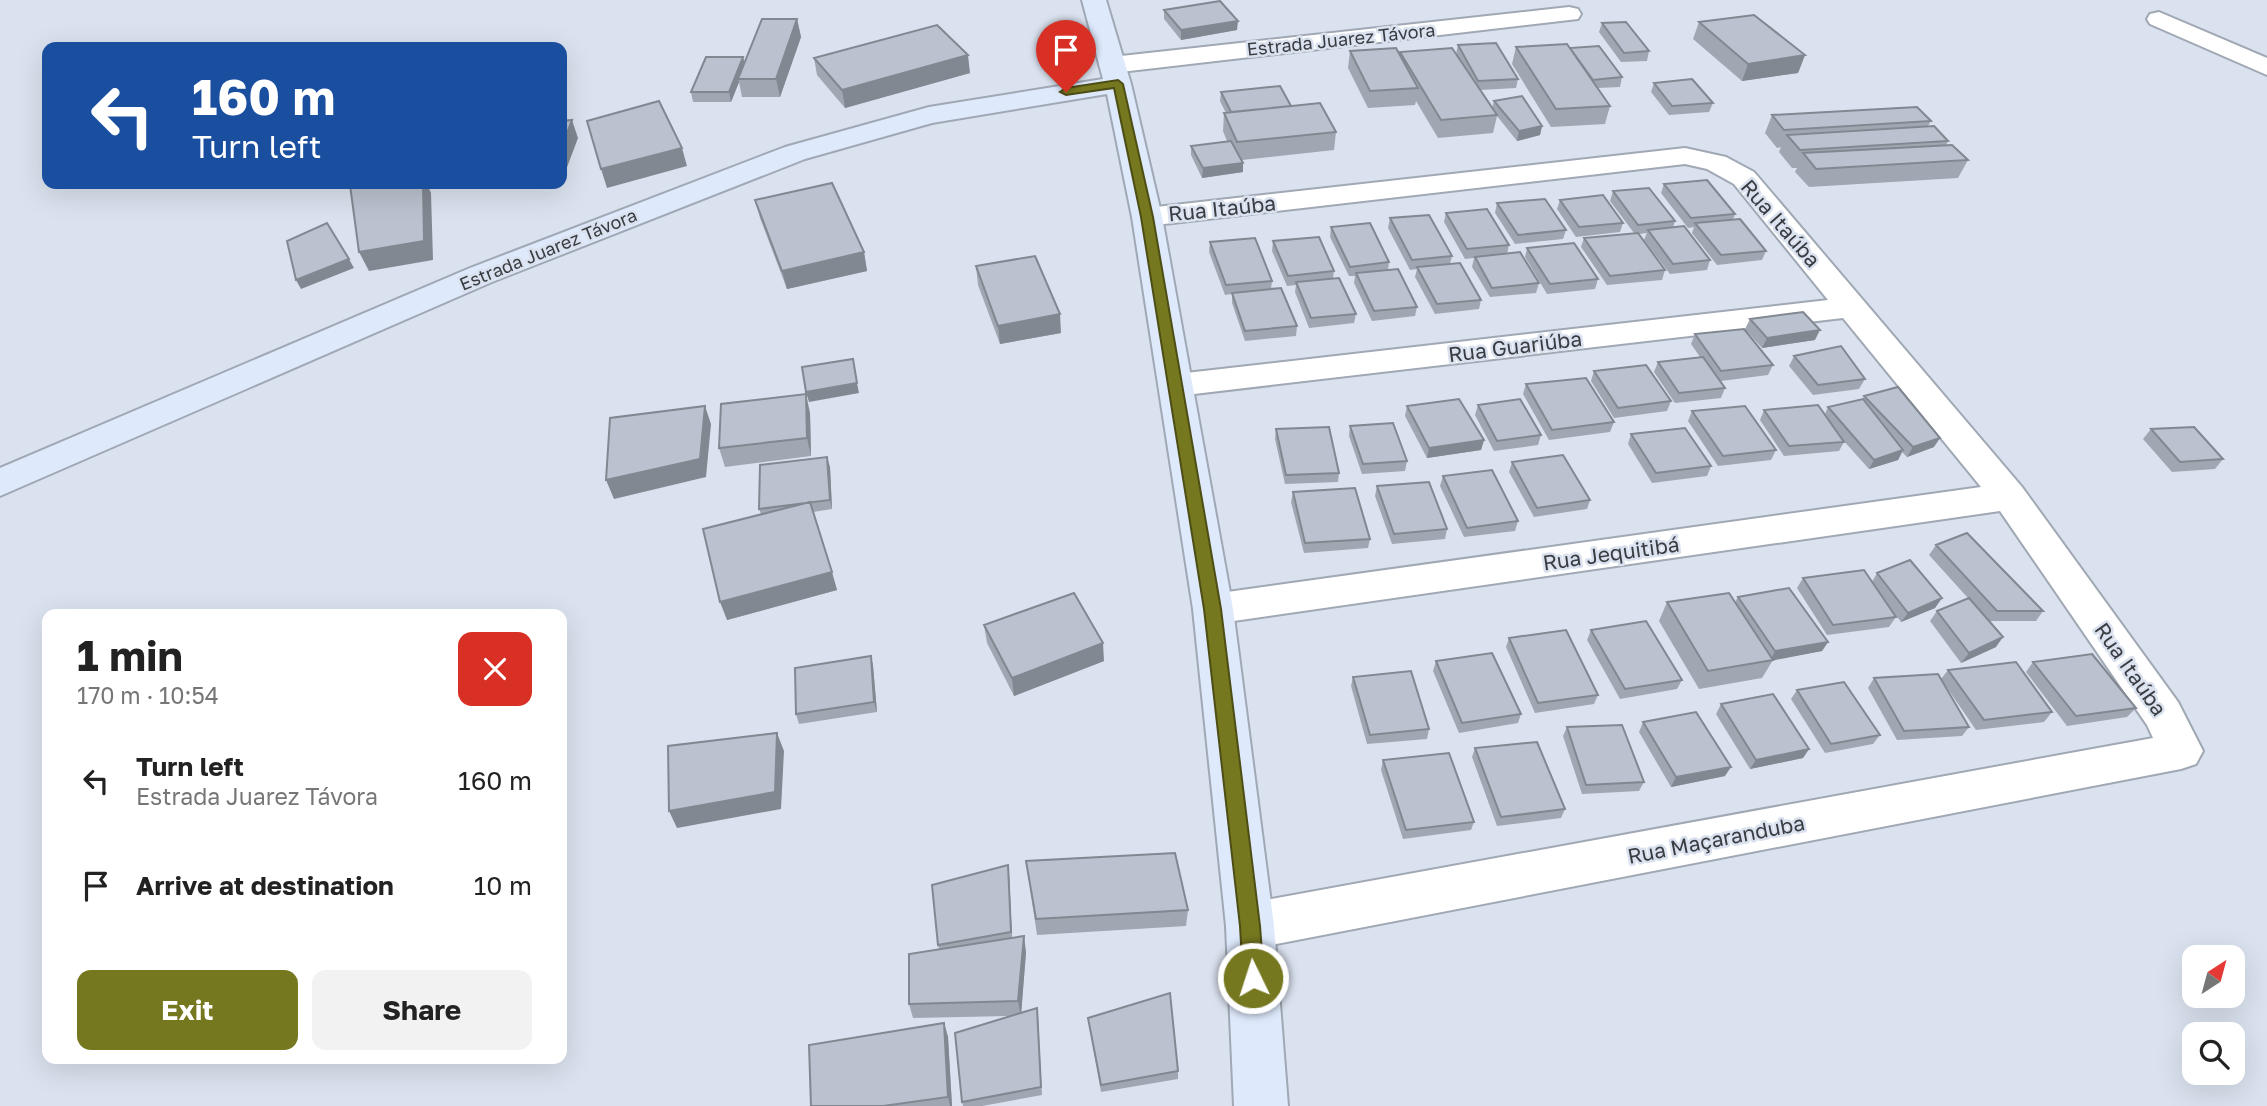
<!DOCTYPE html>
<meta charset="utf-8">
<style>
:root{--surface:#fff;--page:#f2f2f2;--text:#222;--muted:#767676;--accent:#767820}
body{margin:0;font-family:"Golos Text",sans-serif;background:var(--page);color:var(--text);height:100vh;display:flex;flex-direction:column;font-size:26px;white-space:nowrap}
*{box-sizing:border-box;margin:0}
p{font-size:23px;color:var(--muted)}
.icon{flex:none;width:38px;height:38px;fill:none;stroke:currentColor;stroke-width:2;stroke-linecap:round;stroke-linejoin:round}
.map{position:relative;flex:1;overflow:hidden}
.details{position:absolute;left:42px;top:609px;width:525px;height:455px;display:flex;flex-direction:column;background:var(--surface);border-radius:14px;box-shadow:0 7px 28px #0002}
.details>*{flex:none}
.hud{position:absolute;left:42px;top:42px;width:525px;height:147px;border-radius:14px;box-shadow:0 7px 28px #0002;background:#1a4fa0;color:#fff;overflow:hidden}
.needle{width:46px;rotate:36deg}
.controls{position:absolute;left:2182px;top:945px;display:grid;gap:14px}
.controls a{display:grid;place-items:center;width:63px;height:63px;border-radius:14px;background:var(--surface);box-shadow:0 7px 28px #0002;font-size:35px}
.pin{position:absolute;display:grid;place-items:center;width:60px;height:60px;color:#fff;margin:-72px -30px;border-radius:50% 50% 50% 0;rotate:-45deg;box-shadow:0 0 7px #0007}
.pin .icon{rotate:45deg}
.me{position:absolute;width:77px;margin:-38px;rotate:356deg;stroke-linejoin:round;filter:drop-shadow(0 0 5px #0008)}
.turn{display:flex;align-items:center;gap:24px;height:147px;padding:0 35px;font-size:32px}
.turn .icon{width:91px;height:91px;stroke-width:2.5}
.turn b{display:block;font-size:49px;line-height:60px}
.round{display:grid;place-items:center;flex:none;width:74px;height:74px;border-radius:14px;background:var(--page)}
.overview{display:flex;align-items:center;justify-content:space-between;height:119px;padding:0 35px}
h1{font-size:42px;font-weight:700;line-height:52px}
.primary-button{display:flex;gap:14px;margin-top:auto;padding:14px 35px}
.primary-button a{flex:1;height:80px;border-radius:14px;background:var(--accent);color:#fff;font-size:28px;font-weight:700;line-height:80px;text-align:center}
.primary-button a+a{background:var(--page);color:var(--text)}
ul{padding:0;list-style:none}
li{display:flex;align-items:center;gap:21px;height:105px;padding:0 35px}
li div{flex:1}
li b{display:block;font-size:26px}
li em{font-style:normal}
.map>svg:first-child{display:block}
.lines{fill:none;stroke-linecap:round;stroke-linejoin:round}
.street-casing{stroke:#a0a8b4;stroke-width:4}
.secondary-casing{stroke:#a0a8b4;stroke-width:4}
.street{fill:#fff;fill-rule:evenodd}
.secondary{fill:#dee9fc;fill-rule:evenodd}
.wall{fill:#a0a7b2}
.shaded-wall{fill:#828891}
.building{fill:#bac2cf;stroke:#828891;stroke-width:2}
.route{fill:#767820;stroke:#4d4e15;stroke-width:2}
.labels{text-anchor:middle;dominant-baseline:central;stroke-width:5;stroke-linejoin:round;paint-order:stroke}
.far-street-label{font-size:18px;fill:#393c41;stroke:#dae2ef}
.street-label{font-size:21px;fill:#393c41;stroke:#dae2ef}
</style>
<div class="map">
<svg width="2267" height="1106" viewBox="0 0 2267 1106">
<rect width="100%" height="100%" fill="#dae2ef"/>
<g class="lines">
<!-- street casing -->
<g class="street-casing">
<path id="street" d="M1569 7 1578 9 1581 14 1578 19 1112 73 1103 70 1099 65 1103 60 1112 57Z
M2159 12 2267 58V75L2150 24 2147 19 2150 14Z
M1685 148 1726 157 1754 172 2022 487 2178 702 2203 751 2196 764 2181 769 1250 949 1233 942 1226 926 1233 910 1250 903 2153 738 2147 725 2000 511 1213 624 1199 620 1193 609 1199 598 1213 594 1981 487 1843 318 1177 396 1165 393 1160 385 1165 377 1177 374 1828 300 1734 184 1707 169 1685 164 1147 226 1137 223 1132 217 1137 211 1147 208Z"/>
</g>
<!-- secondary casing -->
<g class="secondary-casing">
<path id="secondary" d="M1082 0H1106L1131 84 1162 217 1233 609 1274 926 1288 1106H1234L1226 926 1193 609 1132 217 1107 94 932 123 805 159 492 282 0 496V468L470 268 785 147 929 107 1103 79Z"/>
</g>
<!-- street -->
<use href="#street" class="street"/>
<!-- secondary -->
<use href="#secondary" class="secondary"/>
</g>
<!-- wall -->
<path class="wall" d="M1164 10 1237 30 1181 40 1164 19Z
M797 19 801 37 780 97H742L739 82 731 102H693L691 92 743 57 745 64Z
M1699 22 1805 55 1798 73 1742 81 1693 39Z
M1602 23 1649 51 1647 61 1621 62 1599 32Z
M1458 45 1518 79 1516 88 1480 90 1492 108 1494 101 1542 126 1540 135 1517 141 1497 116 1493 133 1438 138 1416 101 1415 105 1368 108 1348 68 1350 51 1400 55V52L1456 54Z
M1516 47 1570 48 1622 77 1620 87 1598 88 1610 106 1605 124 1551 127 1512 64Z
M814 58 970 73 845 108 817 75Z
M1654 83 1713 103 1709 112 1669 115 1651 92Z
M1221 92 1291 106 1336 132 1334 150 1242 160 1243 172 1202 178 1191 155V146L1227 141 1223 131 1224 113H1226L1220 101Z
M1772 115 1931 121 1928 126 1948 141 1946 145 1968 160 1958 178 1809 187 1795 172 1797 168H1792L1779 152 1781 147 1777 148 1765 133Z
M1664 184 1735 214 1733 220 1766 251 1762 260 1717 265 1692 233 1694 227 1688 228 1661 193Z
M1613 191 1675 221 1673 228 1710 260 1707 270 1670 274 1644 240 1647 233 1639 234 1665 270 1662 280 1607 285 1581 247 1584 238 1634 233 1610 201Z
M755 200 864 252 867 271 787 289 760 218Z
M1560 200 1623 223 1620 232 1576 237 1557 209Z
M1497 203 1566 230 1563 239 1515 244 1495 213Z
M1446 213 1509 245 1507 254 1539 283 1536 293 1490 297 1472 267 1474 258 1465 259 1444 222Z
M1390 218 1452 256 1450 264 1481 300 1479 309 1435 314 1415 277 1417 269 1410 270 1388 228Z
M1331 227 1389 262 1388 270 1417 307 1415 316 1372 321 1354 283 1355 276H1349L1330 237Z
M1273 241 1334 271 1333 279 1356 314 1354 323 1309 328 1295 292 1296 285 1287 286 1272 251Z
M1210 242 1272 281 1271 289 1297 326 1296 336 1245 341 1232 303V294L1225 295 1209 252Z
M1527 248 1598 279 1595 289 1547 294 1525 257Z
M976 266 1061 333 1000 344 978 285Z
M1750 319 1815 340 1762 348 1745 329Z
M1695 334 1773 365 1768 375 1721 381 1725 388 1721 398 1675 403 1654 372 1658 362 1700 357 1691 344Z
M1794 356 1865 379 1859 389 1813 395 1789 366Z
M1594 371 1671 401 1667 411 1614 418 1591 381Z
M1526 384 1614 422 1610 432 1549 440 1523 394Z
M1864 396 1934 447 1907 457 1902 452 1898 460 1869 469 1843 440 1844 442 1839 451 1784 456 1760 420 1764 410 1825 414 1828 407 1863 399Z
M1478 405 1541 435 1538 445 1494 451 1475 415Z
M1407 406 1484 440 1481 450 1427 458 1405 416Z
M1692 411 1776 450 1771 460 1718 466 1688 421Z
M810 413 811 456 725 467 719 448Z
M1350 426 1407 461 1405 471 1362 474 1349 436Z
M1276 429 1339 473 1338 482 1285 484 1275 439Z
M2151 429 2223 459 2215 469 2172 472 2143 439Z
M1631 434 1711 466 1707 476 1652 483 1628 444Z
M1512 462 1590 500 1587 509 1534 517 1509 472Z
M830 467 832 509 813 512 837 590 727 620 761 514 759 509Z
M1443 476 1518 521 1515 531 1464 537 1440 486Z
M1377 486 1447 529 1445 539 1392 544 1375 496Z
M1293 492 1370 539 1368 548 1304 553 1291 502Z
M1936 545 2043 611 2036 621H1989L1996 647 1961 663 1930 621 1937 611 1968 598 1929 555Z
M1877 573 1942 598 1935 608 1901 622 1882 597 1896 617 1889 627 1827 635 1797 588 1803 578 1872 582Z
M1738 597 1828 642 1822 651 1773 660 1762 678 1699 689 1659 621 1667 602H1735Z
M984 625 1104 661 1014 696 987 643Z
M1591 630 1682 680 1677 689 1620 699 1587 640Z
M1509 638 1598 695 1594 704 1535 713 1506 647Z
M871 656 873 666 877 712 799 724 796 714Z
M1436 661 1521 714 1518 723 1459 733 1433 671Z
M2033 662 2136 708 2127 717 2067 726 2026 672Z
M1948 670 2052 712 2044 722 1976 730 1941 679Z
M1353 677 1429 729 1427 739 1367 744 1351 686Z
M1874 678 1969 727 1962 736 1897 740 1868 688Z
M1797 690 1880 735 1873 744 1825 753 1791 699Z
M1721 704 1809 749 1803 758 1750 769 1716 714Z
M1643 722 1725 776 1671 787 1639 732Z
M1567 727 1644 782 1639 791 1582 794 1563 736Z
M1475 748 1565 809 1561 818 1497 826 1472 757Z
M1383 760 1474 822 1471 830 1403 839 1381 770Z
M1026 861 1188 910 1186 926 1037 935Z
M1009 873 1012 938 1026 952 1021 1013 1038 1016 1042 1095 982 1106H963L962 1102 1009 1016 913 1018 909 1004 939 949 938 945Z
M1088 1018 1178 1071V1079L1101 1092Z
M944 1023 948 1037 952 1106H811Z"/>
<!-- shaded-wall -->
<path class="shaded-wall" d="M797 19 801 37 780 97 776 79Z
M1238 21 1237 30 1181 40V30Z
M968 55 970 73 845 108 842 90Z
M1805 55 1798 73 1742 81 1748 64Z
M743 57 745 66 738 79 739 82 731 102 729 92Z
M572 120 578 138 563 178 562 174V146Z
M1542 126 1540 135 1517 141 1519 131Z
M682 148 687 166 607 188 601 169Z
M1243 163V172L1202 178 1203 168Z
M423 184H427L431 193 433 260 369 271 359 252Z
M864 252 867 271 787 289 782 271Z
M349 259 354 268 301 289 296 280Z
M1060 314 1061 333 1000 344 998 326Z
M1820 330 1815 340 1762 348 1767 338Z
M857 383 859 393 809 402 806 392Z
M806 394 810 413 811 456 807 438Z
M705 406 711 424 706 477 614 499 606 480Z
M1940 438 1934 447 1907 457 1913 447Z
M1484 440 1481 450 1427 458 1429 448Z
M1903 450 1898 460 1869 469 1874 460Z
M827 457 830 467 832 509 830 500Z
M832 572 837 590 727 620 720 602Z
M1942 598 1935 608 1901 622 1908 613Z
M2003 637 1996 647 1961 663 1969 653Z
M1828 642 1822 651 1770 661 1775 651Z
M1103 643 1104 661 1014 696 1012 678Z
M871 656 873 666 877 712 874 702Z
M777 733 784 751 781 809 677 828 669 811Z
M1809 749 1803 758 1750 769 1756 760Z
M1731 767 1725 776 1671 787 1676 777Z
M1008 865 1009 873 1012 940 1011 932Z
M1024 936 1026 952 1021 1016 1018 1001Z
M944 1023 948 1037 952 1106H950L948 1097Z"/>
<!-- building -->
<path class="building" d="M1220 1 1238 21 1181 30 1164 10Z
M1754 15 1805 55 1748 64 1699 22Z
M762 19H797L776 79H738Z
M1626 22 1649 51 1624 53 1602 23Z
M937 25 968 55 842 90 814 58Z
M1496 43 1518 79 1478 81 1458 45Z
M1567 44 1610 106 1556 109 1516 47Z
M1599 46 1622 77 1593 80 1570 48Z
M1396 48 1418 88 1370 91 1350 51Z
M1452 48 1497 115 1441 120 1400 52Z
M706 57H743L729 92H691Z
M1692 79 1713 103 1672 106 1654 83Z
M1280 86 1291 106 1231 112 1221 92Z
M1522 96 1542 126 1519 131 1494 101Z
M659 101 682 148 601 169 587 121Z
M1320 103 1336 132 1237 142 1224 113Z
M1917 107 1931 121 1784 130 1772 115Z
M572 120 562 146V121Z
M1934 126 1948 141 1800 150 1787 135Z
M1231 141 1243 163 1203 168 1191 146Z
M1952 145 1968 160 1816 169 1803 153Z
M1707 180 1735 214 1691 218 1664 184Z
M832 183 864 252 782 271 755 200Z
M361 184H423L424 241 359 252 350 185Z
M1649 188 1675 221 1638 225 1613 191Z
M1603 195 1623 223 1579 227 1560 200Z
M1545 199 1566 230 1518 235 1497 203Z
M1487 209 1509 245 1467 249 1446 213Z
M1429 215 1452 256 1412 260 1390 218Z
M1740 219 1766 251 1721 255 1695 223Z
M327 223 349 259 296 280 287 241Z
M1370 223 1389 262 1350 267 1331 227Z
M1684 226 1710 260 1673 264 1648 230Z
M1638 233 1665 270 1610 276 1584 238Z
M1319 237 1334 271 1288 276 1273 241Z
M1255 238 1272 281 1226 285 1210 242Z
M1574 243 1598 279 1550 284 1527 248Z
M1520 252 1539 283 1492 288 1475 257Z
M1035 256 1060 314 998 326 976 266Z
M1460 263 1481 300 1437 304 1417 267Z
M1398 269 1417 307 1374 311 1356 273Z
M1339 278 1356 314 1311 318 1296 282Z
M1281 288 1297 326 1245 331 1232 293Z
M1803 312 1820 330 1767 338 1750 319Z
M1744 329 1773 365 1721 371 1695 334Z
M1841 346 1865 379 1818 385 1794 356Z
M1703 357 1725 388 1679 393 1658 362Z
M853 359 857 383 806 392 802 367Z
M1646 365 1671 401 1618 408 1594 371Z
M1586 378 1614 422 1552 430 1526 384Z
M1898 387 1940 438 1913 447 1864 396Z
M806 394 807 438 719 448 721 404Z
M1459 399 1484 440 1429 448 1407 406Z
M1520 399 1541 435 1497 441 1478 405Z
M1863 399 1903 450 1874 460 1828 407Z
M1818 405 1844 442 1789 446 1764 410Z
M705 406 700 459 606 480 610 418Z
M1745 406 1776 450 1723 456 1692 411Z
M1393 423 1407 461 1363 464 1350 426Z
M1329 427 1339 473 1286 475 1276 429Z
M2194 427 2223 459 2180 462 2151 429Z
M1685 428 1711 466 1656 473 1631 434Z
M1563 455 1590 500 1537 508 1512 462Z
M827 457 830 500 759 509 760 465Z
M1492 470 1518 521 1467 528 1443 476Z
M1429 482 1447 529 1394 534 1377 486Z
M1355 488 1370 539 1305 543 1293 492Z
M810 502 832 572 720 602 703 529Z
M1967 533 2043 611H1997L1936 545Z
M1910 560 1942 598 1908 613 1877 573Z
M1864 570 1896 617 1833 625 1803 578Z
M1789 588 1828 642 1775 651 1738 597Z
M1074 593 1103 643 1012 678 984 625Z
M1729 593 1773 660 1708 671 1667 602Z
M1969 598 2003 637 1969 653 1937 611Z
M1646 621 1682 680 1625 689 1591 630Z
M1566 630 1598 695 1538 703 1509 638Z
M1492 653 1521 714 1462 723 1436 661Z
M2092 654 2136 708 2076 716 2033 662Z
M871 656 874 702 796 714 795 668Z
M2016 662 2052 712 1984 720 1948 670Z
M1411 671 1429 729 1370 735 1353 677Z
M1938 674 1969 727 1904 731 1874 678Z
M1844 682 1880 735 1831 744 1797 690Z
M1773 694 1809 749 1756 760 1721 704Z
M1696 712 1731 767 1676 777 1643 722Z
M1622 725 1644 782 1586 785 1567 727Z
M777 733 775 792 669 811 668 746Z
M1537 742 1565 809 1501 817 1475 748Z
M1449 753 1474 822 1406 830 1383 760Z
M1175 853 1188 910 1036 919 1026 861Z
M1008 865 1011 932 938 945 932 885Z
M1024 936 1018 1001 909 1004V954Z
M1170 993 1178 1071 1101 1085 1088 1018Z
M1037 1008 1041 1087 962 1102 955 1033Z
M944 1023 948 1097 883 1106H811L809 1045Z"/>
<!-- route -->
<path class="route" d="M1118 80 1123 84 1153 217 1221 609 1260 926 1264 978 1261 985 1253 988 1246 985 1243 978 1240 926 1204 609 1141 217 1114 88 1066 95 1060 92 1066 88Z"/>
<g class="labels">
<!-- far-street labels -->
<g class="far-street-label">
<text transform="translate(1341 39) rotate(-6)">Estrada Juarez Távora</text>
<text transform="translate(548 249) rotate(-22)">Estrada Juarez Távora</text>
</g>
<!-- street labels -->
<g class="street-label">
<text transform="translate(1222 208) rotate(-6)">Rua Itaúba</text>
<text transform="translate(1781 223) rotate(49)">Rua Itaúba</text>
<text transform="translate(1515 346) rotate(-7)">Rua Guariúba</text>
<text transform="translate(1611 553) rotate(-8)">Rua Jequitibá</text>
<text transform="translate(2131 669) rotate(55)">Rua Itaúba</text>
<text transform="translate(1716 839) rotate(-11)">Rua Maçaranduba</text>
</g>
</g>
</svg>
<div class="controls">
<a><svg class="needle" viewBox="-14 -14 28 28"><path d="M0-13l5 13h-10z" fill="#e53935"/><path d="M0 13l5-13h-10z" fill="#767676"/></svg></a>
<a><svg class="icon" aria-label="search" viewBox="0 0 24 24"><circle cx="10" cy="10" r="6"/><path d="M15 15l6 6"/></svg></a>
</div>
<div class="pin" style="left:1066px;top:92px;background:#d93025"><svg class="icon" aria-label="arrive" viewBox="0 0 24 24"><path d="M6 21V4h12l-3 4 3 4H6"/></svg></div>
<svg class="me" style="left:1253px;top:978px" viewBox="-20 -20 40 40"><circle r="17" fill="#767820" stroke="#fff" stroke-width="3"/><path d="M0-11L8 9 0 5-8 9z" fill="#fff"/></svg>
<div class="hud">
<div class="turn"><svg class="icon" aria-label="left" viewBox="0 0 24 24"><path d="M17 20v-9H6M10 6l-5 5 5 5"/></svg><div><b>160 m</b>Turn left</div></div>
</div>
<section class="details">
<div class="overview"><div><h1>1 min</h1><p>170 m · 10:54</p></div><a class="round" style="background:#d93025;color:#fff"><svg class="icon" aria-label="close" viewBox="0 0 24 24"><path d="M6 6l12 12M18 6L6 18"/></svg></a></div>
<ul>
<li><svg class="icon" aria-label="left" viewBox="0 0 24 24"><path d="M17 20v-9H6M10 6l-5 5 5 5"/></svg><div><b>Turn left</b><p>Estrada Juarez Távora</p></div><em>160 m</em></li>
<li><svg class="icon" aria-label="arrive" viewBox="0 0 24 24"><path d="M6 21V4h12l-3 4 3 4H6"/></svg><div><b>Arrive at destination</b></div><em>10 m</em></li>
</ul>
<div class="primary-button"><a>Exit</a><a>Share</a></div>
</section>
</div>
